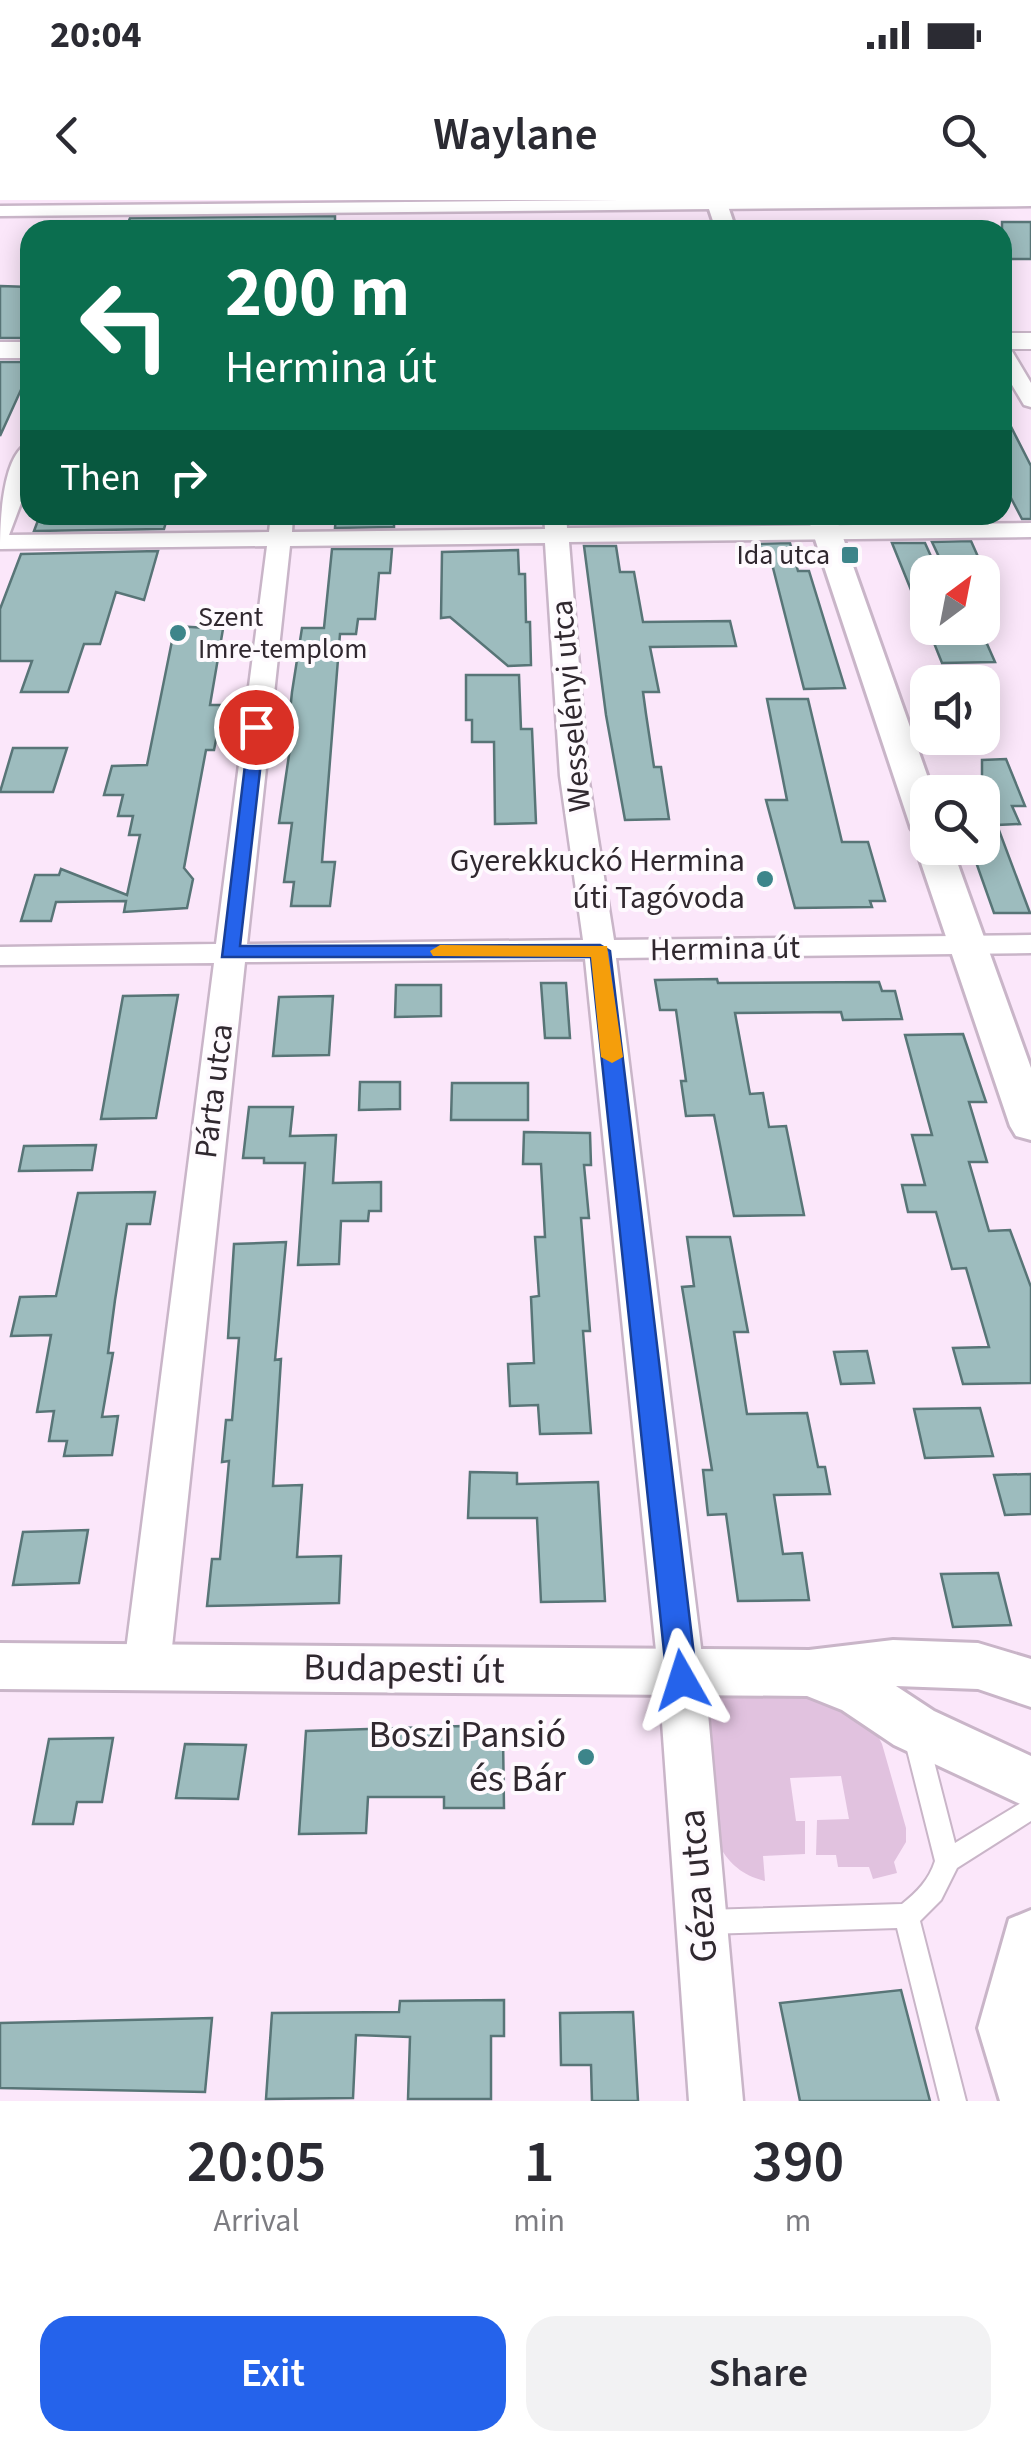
<!DOCTYPE html>
<meta charset="utf-8">
<style>
:root{--surface:#fff;--page:#f2f2f3;--text:#2b2b33;--muted:#7c7c81;--accent:#2563eb}
body{margin:0;font-family:"Source Sans 3",sans-serif;background:var(--page);color:var(--text);height:100vh;display:flex;flex-direction:column;font-size:38px;white-space:nowrap}
*{box-sizing:border-box;margin:0}
p{font-size:32px;color:var(--muted)}
.icon{flex:none;width:55px;height:55px;fill:none;stroke:currentColor;stroke-width:2;stroke-linecap:round;stroke-linejoin:round}
.map{position:relative;height:1901px;overflow:hidden}
.panel{display:flex;flex-direction:column;background:var(--surface);flex:1}
.panel>*{flex:none}
.hud{position:absolute;left:20px;top:20px;width:992px;height:305px;border-radius:30px;box-shadow:0 5px 25px #0003;background:#0b6e4f;color:#fff;overflow:hidden}
.needle{width:65px;rotate:32deg}
.controls{position:absolute;left:910px;top:355px;display:grid;gap:20px}
.controls a{display:grid;place-items:center;width:90px;height:90px;border-radius:20px;background:var(--surface);box-shadow:0 5px 25px #0003;font-size:50px}
.pin{position:absolute;display:grid;place-items:center;width:85px;height:85px;color:#fff;margin:-42px;border:5px solid #fff;border-radius:50%;box-shadow:0 2px 10px #0007}
.me{position:absolute;width:110px;margin:-55px;rotate:354deg;stroke-linejoin:round;filter:drop-shadow(0 0 8px #0008)}
.turn{display:flex;align-items:center;gap:35px;height:210px;padding:0 40px;font-size:45px}
.turn .icon{width:130px;height:130px;stroke-width:2.5}
.turn b{display:block;font-size:70px;line-height:85px}
.then{display:flex;align-items:center;height:95px;padding:0 40px;background:#0003;gap:20px;font-size:38px}
.eta{display:flex;justify-content:space-evenly;align-items:center;height:170px;text-align:center}
.eta b{font-size:60px;font-weight:600;line-height:70px}
.cta{display:flex;gap:20px;margin-top:auto;padding:20px 40px}
.cta a{flex:1;height:115px;border-radius:30px;background:var(--accent);color:#fff;font-size:40px;font-weight:600;line-height:115px;text-align:center}
.cta a+a{background:var(--page);color:var(--text)}
.status{display:flex;justify-content:space-between;align-items:center;height:70px;padding:0 50px;background:var(--surface);direction:ltr}
.status svg{height:28px;fill:currentColor}
header{display:flex;justify-content:space-between;align-items:center;height:130px;padding:0 40px;background:var(--surface);font-size:45px;font-weight:600}
.map>svg:first-child{display:block}
.green{fill:#e1c2df}
.building{fill:#9dbcbe;stroke:#587577;stroke-width:2.5}
.lines{fill:none;stroke-linecap:round;stroke-linejoin:round}
.service-casing{stroke:#c9b5c8;stroke-width:4}
.minor-casing{stroke:#c9b5c8;stroke-width:5}
.tertiary-casing{stroke:#c9b5c8;stroke-width:6}
.secondary-casing{stroke:#c9b5c8;stroke-width:4}
.service{fill:#fff;fill-rule:evenodd}
.minor{fill:#fff;fill-rule:evenodd}
.tertiary{fill:#fff;fill-rule:evenodd}
.secondary{fill:#fff;fill-rule:evenodd}
.route{fill:#2563eb;stroke:#184099;stroke-width:2.5}
.slow{fill:#f59e0b}
.poi-dot{fill:#3d858a;stroke:#fefafe;stroke-width:4}
.labels{text-anchor:middle;dominant-baseline:central;stroke-width:8;stroke-linejoin:round;paint-order:stroke}
.far-poi-label{font-size:28px;fill:#30282f;stroke:#fefafe;text-anchor:end}
.street-label{font-size:32px;fill:#30282f;stroke:#fefafe}
.poi-label{font-size:32px;fill:#30282f;stroke:#fefafe;text-anchor:end}
.near-street-label{font-size:38px;fill:#30282f;stroke:#fefafe}
.near-poi-label{font-size:38px;fill:#30282f;stroke:#fefafe;text-anchor:end}
</style>
<div class="status"><b>20:04</b><svg viewBox="0 0 49 12"><path d="M0 12V9h3v3zM5 12V6h3v6zM10 12V3h3v9zM15 12V0h3v12zM26 1h20v11H26zM47 4h2v5h-2z"/></svg></div>
<header><svg class="icon" aria-label="back" viewBox="0 0 24 24"><path d="M15 5l-7 7 7 7"/></svg>Waylane<svg class="icon" aria-label="search" viewBox="0 0 24 24"><circle cx="10" cy="10" r="6"/><path d="M15 15l6 6"/></svg></header>
<div class="map">
<svg width="1031" height="1901" viewBox="0 0 1031 1901">
<rect width="100%" height="100%" fill="#fbe7fa"/>
<!-- green -->
<path class="green" d="M819 1486 869 1518 882 1544 906 1628V1642L894 1662 897 1673 873 1679 869 1667H838L836 1655H816L817 1620 849 1619 841 1576 790 1578 796 1621H805V1654L763 1656 765 1681C742 1675 731 1665 719 1646L703 1508 707 1494Z"/>
<!-- building -->
<path class="building" d="M335 16V30L127 26 130 18Z
M1002 22H1031V59H1002Z
M0 86 30 87V138H0Z
M0 162H30V170L0 236Z
M1002 209 1031 266V319H1022L1002 281Z
M40 315H71L70 318 168 315 164 329 34 331Z
M336 315H394V327L335 328Z
M971 341 979 359H940L932 342Z
M790 343 798 371H809L845 488 804 489 772 364H762L756 344Z
M892 343H925L938 372H928V432Z
M584 346H616L620 372H634L643 422 730 421 736 446 650 447 659 492H643L646 514 654 567H661L669 619 625 620 606 515Z
M332 349H392L390 373H379L375 419H358L356 434H340L322 662H335L330 706H291L294 682H284L292 623H279L294 521H289L292 492 302 428H324Z
M518 350 519 374H525L526 422H530L531 465 508 466 450 417 441 418 442 352Z
M158 351 144 400 116 392 100 444H84L68 492H21L32 461H0V409L21 354Z
M175 426 223 429 210 505H223L214 550H206L184 668 193 679 187 708 124 712 126 701 56 702 51 721H21L35 675H59L61 669 127 695 140 635H129L133 616H118L123 595H104L112 566 147 565Z
M928 428H980L995 462 942 463Z
M466 475H519L521 529H532L536 623 495 624 494 542H472V520H466Z
M767 499H808L842 642H868L885 701H870L872 707 795 708 766 600H787Z
M13 548H67L53 592H0Z
M1006 559 1025 606H1012L1020 624 997 625 1030 713H994L971 648H982V560Z
M717 779 718 783 879 782 882 791H895L902 819 843 820 841 812 735 813 750 894 763 893 769 927 786 926 804 1015 734 1016 714 915 686 916 681 881H686L676 810H660L655 780Z
M541 783H566L570 838H545Z
M396 785H441V816L395 817Z
M178 795 156 918 101 919 123 796Z
M333 796 329 855 273 856 279 797Z
M963 834 986 902H969L987 962H969L989 1031 1010 1030 1031 1087V1183L963 1184 953 1148 989 1147 966 1068 952 1069 936 1012H908L902 985H925L912 935H932L905 835Z
M360 882H400V909L359 910Z
M452 883H528V920H451Z
M249 907H293L290 936 336 935 333 983 381 982V1011H369L368 1021H341L339 1064 298 1065 305 963H264V958H243Z
M524 932 590 933 591 965H584L589 1018H581L590 1131H583L591 1233 540 1234 538 1205 510 1206 508 1164 534 1163 531 1097 539 1096 535 1037H545L541 964H523Z
M96 945 92 970 19 971 24 946Z
M155 992 150 1024H127L115 1100 108 1153H113L102 1217 118 1216 112 1255 64 1256 67 1241H49L54 1211 37 1212 51 1135 11 1136 20 1097 56 1096 78 993Z
M687 1037H730L748 1132H734L747 1214 807 1213 818 1267H825L830 1294 774 1295 783 1354 802 1353 809 1400 738 1401 726 1314 708 1315 703 1270H712L682 1087 694 1086Z
M286 1042 275 1160 281 1159 273 1286 302 1285 297 1357 341 1356 339 1403 207 1406 212 1359H220L229 1261 222 1262 226 1220H232L239 1138H228L234 1044Z
M867 1151 874 1183 841 1184 834 1152Z
M980 1208 993 1256 925 1258 914 1209Z
M470 1272 517 1273V1284L598 1282 605 1401 541 1402 537 1318H468Z
M1031 1274V1314L1005 1315 994 1275Z
M88 1330 79 1383 13 1385 23 1332Z
M998 1373 1011 1425 953 1427 941 1374Z
M462 1526V1535H503L504 1608H444V1597H368L366 1633 299 1634 306 1531Z
M113 1538 102 1602H77L73 1624H33L49 1539Z
M185 1544 246 1545 238 1599 176 1598Z
M901 1790 930 1901H800L780 1803Z
M504 1800V1836H491V1899H408L410 1837 356 1835 353 1898 266 1899 272 1813 399 1812 400 1801Z
M633 1812 638 1901H592L591 1865H561L560 1813Z
M212 1818 205 1892 0 1888V1823Z"/>
<g class="lines">
<!-- service casing -->
<g class="service-casing">
<path id="service" d="M916 1528 924 1531 928 1538 955 1643 1031 1597V1621L957 1668 941 1700 920 1721 966 1901H940L897 1728 706 1734 697 1730 694 1722 697 1714 706 1710 902 1704C917 1692 929 1680 935 1661L904 1538 908 1531Z"/>
</g>
<!-- minor casing -->
<g class="minor-casing">
<path id="minor" d="M620 0H1031V6L0 16V6Z
M1002 144 1009 146 1031 183V207L1024 205 1002 168Z
M30 243V279L9 335 269 332 271 315H293L292 332 545 329 544 315H566L567 328 1031 323V337L569 342 588 576 614 740 1031 735V753L616 758 705 1480 743 1901H689L659 1480 585 759 245 762 170 1466 163 1479 147 1485 131 1479 124 1466 214 763 0 765V747L216 744 267 346 0 349C0 324 2 251 30 243ZM545 343 560 576 583 740 247 744 290 346Z"/>
</g>
<!-- tertiary casing -->
<g class="tertiary-casing">
<path id="tertiary" d="M706 0H726L736 30H716Z
M807 315H835L933 592H928V638L916 635 911 628Z
M928 639V648H952L1031 868V940L1016 936 1010 926 916 648Z
M893 1440 978 1443 1031 1459V1507L978 1489 896 1486 934 1511 1031 1556V1609L894 1545 842 1510 807 1496 0 1489V1443L809 1450Z
M1031 1710V1901H1000L978 1828 1009 1719Z"/>
</g>
<!-- secondary casing -->
<g class="secondary-casing">
<path id="secondary" d="M1002 133H1031V149H1002Z
M0 142H30V158H0Z"/>
</g>
<!-- service -->
<use href="#service" class="service"/>
<!-- minor -->
<use href="#minor" class="minor"/>
<!-- tertiary -->
<use href="#tertiary" class="tertiary"/>
<!-- secondary -->
<use href="#secondary" class="secondary"/>
</g>
<!-- route -->
<path class="route" d="M250 523 265 527 240 746 600 745 610 751 697 1480 692 1489 682 1492 672 1489 667 1480 591 757H222Z"/>
<!-- slow -->
<path class="slow" d="M440 745 607 746 623 857 612 863 601 857 591 757 433 756 430 751Z"/>
<!-- markers -->
<g class="poi-dot">
<rect x="840" y="345" width="20" height="20" rx="5"/>
<circle cx="178" cy="433" r="10"/>
<circle cx="765" cy="679" r="10"/>
<circle cx="586" cy="1557" r="10"/>
</g>
<g class="labels">
<!-- far-poi labels -->
<g class="far-poi-label">
<text x="830" y="355">Ida utca</text>
<text x="198" y="417" text-anchor="start">Szent<tspan x="198" dy="32">Imre-templom</tspan></text>
</g>
<!-- street labels -->
<g class="street-label">
<text transform="translate(571 506) rotate(-95)">Wesselényi utca</text>
<text transform="translate(725 749) rotate(-1)">Hermina út</text>
<text transform="translate(214 891) rotate(-83)">Párta utca</text>
</g>
<!-- poi labels -->
<g class="poi-label">
<text x="745" y="661">Gyerekkuckó Hermina<tspan x="745" dy="37">úti Tagóvoda</tspan></text>
</g>
<!-- near-street labels -->
<g class="near-street-label">
<text transform="translate(404 1469) rotate(1)">Budapesti út</text>
<text transform="translate(698 1686) rotate(-95)">Géza utca</text>
</g>
<!-- near-poi labels -->
<g class="near-poi-label">
<text x="566" y="1535">Boszi Pansió<tspan x="566" dy="44">és Bár</tspan></text>
</g>
</g>
</svg>
<div class="controls">
<a><svg class="needle" viewBox="-14 -14 28 28"><path d="M0-13l5 13h-10z" fill="#e53935"/><path d="M0 13l5-13h-10z" fill="#7c7c81"/></svg></a>
<a><svg class="icon" aria-label="sound" viewBox="0 0 24 24"><path d="M4 9h4l5-4v14l-5-4H4zM17 9q2 3 0 6"/></svg></a>
<a><svg class="icon" aria-label="search" viewBox="0 0 24 24"><circle cx="10" cy="10" r="6"/><path d="M15 15l6 6"/></svg></a>
</div>
<div class="pin" style="left:256px;top:527px;background:#d93025"><svg class="icon" aria-label="arrive" viewBox="0 0 24 24"><path d="M6 21V4h12l-3 4 3 4H6"/></svg></div>
<svg class="me" style="left:682px;top:1480px" viewBox="-20 -20 40 40"><path d="M0-17L14 15 0 8-14 15z" fill="#2563eb" stroke="#fff" stroke-width="4"/></svg>
<div class="hud">
<div class="turn"><svg class="icon" aria-label="left" viewBox="0 0 24 24"><path d="M17 20v-9H6M10 6l-5 5 5 5"/></svg><div><b>200 m</b>Hermina út</div></div>
<div class="then">Then<svg class="icon" aria-label="right" viewBox="0 0 24 24"><path d="M7 20v-9h11M14 6l5 5-5 5"/></svg></div>
</div>
</div>
<section class="panel">
<div class="eta">
<div><b>20:05</b><p>Arrival</p></div>
<div><b>1</b><p>min</p></div>
<div><b>390</b><p>m</p></div>
</div>
<div class="cta"><a>Exit</a><a>Share</a></div>
</section>
